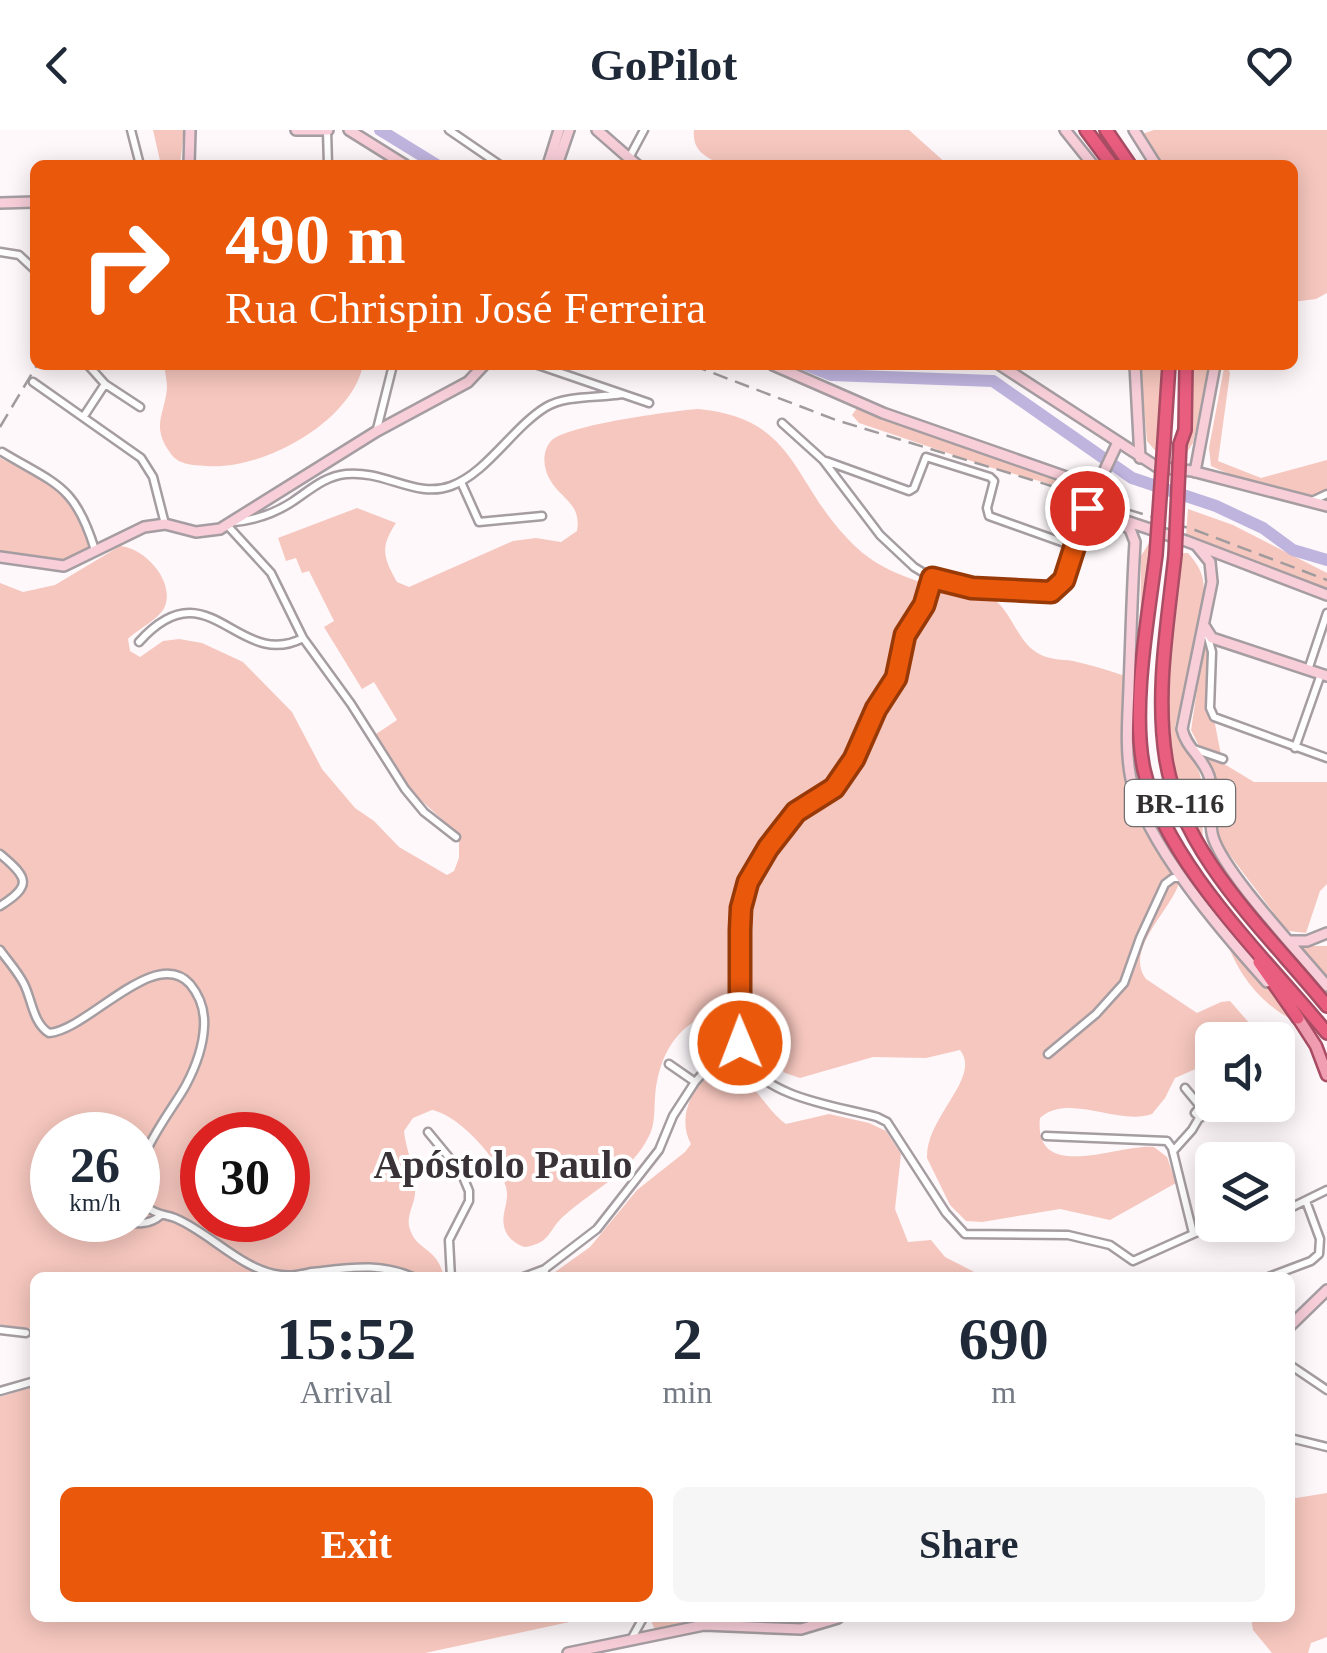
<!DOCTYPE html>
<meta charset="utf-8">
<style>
:root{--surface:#fff;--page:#f6f6f7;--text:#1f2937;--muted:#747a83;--accent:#ea580c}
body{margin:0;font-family:Georgia,serif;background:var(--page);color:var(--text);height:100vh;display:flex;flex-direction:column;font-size:38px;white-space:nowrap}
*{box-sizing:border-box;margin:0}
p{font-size:32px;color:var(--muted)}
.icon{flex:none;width:55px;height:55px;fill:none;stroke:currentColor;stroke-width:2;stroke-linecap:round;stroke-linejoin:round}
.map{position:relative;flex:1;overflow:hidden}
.drawer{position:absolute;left:30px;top:1142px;width:1265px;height:350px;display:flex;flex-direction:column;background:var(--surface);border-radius:15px;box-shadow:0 5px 25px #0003}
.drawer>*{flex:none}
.top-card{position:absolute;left:30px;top:30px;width:1268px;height:210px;border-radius:15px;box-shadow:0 5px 25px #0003;background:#ea580c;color:#fff;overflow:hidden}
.fabs{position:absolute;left:1195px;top:892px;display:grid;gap:20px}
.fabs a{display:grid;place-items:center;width:100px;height:100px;border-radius:15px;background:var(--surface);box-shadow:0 5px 25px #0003;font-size:50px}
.speed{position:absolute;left:30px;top:982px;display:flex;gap:20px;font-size:50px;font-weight:700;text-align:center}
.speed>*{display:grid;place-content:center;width:130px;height:130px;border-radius:50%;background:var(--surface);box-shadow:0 5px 25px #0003;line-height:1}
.speed small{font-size:25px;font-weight:400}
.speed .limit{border:15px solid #d22;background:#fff;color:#111}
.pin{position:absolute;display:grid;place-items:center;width:85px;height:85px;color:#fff;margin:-42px;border:5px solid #fff;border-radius:50%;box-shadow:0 2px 10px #0007}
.me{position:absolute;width:110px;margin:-55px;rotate:359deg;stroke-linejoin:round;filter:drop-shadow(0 0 8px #0008)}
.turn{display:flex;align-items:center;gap:35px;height:210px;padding:0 30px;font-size:45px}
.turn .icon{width:130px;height:130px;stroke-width:2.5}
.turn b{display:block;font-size:70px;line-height:85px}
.eta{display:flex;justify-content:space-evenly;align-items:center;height:170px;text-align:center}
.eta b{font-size:60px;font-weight:700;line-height:70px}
.button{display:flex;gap:20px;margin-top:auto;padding:20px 30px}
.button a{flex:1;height:115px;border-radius:15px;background:var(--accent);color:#fff;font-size:40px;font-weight:700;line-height:115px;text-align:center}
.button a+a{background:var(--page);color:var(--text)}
header{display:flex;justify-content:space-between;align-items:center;height:130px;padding:0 30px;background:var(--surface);font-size:45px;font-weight:700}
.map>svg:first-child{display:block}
.green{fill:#f6c7be;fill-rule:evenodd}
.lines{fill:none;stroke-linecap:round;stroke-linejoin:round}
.river{stroke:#bfb4de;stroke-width:12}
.street-casing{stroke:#a59da1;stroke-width:11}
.secondary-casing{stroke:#a59da1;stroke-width:14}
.primary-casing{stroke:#a94d64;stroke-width:15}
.highway-casing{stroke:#a94d64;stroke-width:16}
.street{stroke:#fff;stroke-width:6}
.secondary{stroke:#f8ced9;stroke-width:9}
.primary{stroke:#f29eb2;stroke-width:10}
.highway{stroke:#e95d7f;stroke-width:11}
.rail{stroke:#a09b9d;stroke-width:2.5;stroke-dasharray:15 8;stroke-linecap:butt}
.highway-bridge-casing{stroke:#a94d64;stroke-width:16;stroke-linecap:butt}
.highway-bridge{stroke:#e95d7f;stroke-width:11}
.route-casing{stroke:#983908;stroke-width:25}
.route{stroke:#ea580c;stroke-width:18}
.labels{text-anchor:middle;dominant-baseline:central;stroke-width:8;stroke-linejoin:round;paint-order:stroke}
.shield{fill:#fff;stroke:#706e6f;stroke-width:2.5}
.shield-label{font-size:28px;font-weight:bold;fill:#333031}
.district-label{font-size:40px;font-weight:bold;fill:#393236;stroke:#fff}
</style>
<header><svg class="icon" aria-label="back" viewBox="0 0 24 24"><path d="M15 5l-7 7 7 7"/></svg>GoPilot<svg class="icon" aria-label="heart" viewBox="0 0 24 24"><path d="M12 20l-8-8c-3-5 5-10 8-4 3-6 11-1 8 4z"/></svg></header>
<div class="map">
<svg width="1327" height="1523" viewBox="0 0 1327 1523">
<rect width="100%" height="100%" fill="#fef8fb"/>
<!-- green -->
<path class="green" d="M153 0H184L180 35H161Z
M694 0H909L948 35H721C705 26 692 21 694 0Z
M1154 0H1327V163L1316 169 1293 172 1292 35H1161L1142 4Z
M164 235H363C351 293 261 341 206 336 193 335 179 335 171 324 150 296 165 284 167 258 167 251 165 242 164 235Z
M1140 235H1163L1158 324 1147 311Z
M1191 235H1210L1193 313 1187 322Z
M1224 238H1228L1230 243 1218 331 1261 348 1327 330V359L1308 367 1244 351 1211 336 1209 318Z
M857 278 1070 352 1075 361 989 337 859 293 852 285Z
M698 279C795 288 791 349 847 408 872 436 905 449 941 457 956 460 972 460 986 465 1010 474 1015 509 1036 522 1047 530 1060 529 1073 531 1091 535 1108 540 1125 546 1122 598 1116 652 1143 699 1154 717 1168 733 1180 750 1173 779 1123 819 1146 849L1197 883 1221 872 1230 871 1250 894 1257 910H1212V954L1200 937 1175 948 1165 968 1152 984C1118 996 1068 962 1040 988 1033 1055 1120 1013 1154 1017L1167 1027 1176 1053 1110 1090 1060 1079 982 1092 966 1091 950 1075 927 1028C926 986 982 948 960 920L926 928 873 927 800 948 785 943 733 888C724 881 714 883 704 887 671 900 657 935 655 968 654 981 655 995 649 1006 631 1043 594 1059 565 1085 548 1099 552 1113 525 1117 515 1114 506 1107 504 1096 501 1083 510 1071 506 1057 500 1030 459 985 432 980L413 988 404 1001C406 1022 417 1042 415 1064 414 1075 407 1085 409 1096 416 1123 436 1114 444 1147L35 1148V1198L12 1199 0 1194V453L23 462 55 455 120 416C143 417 175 450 165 476 160 489 138 499 128 509L130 521 140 527 163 511 179 509 202 513 243 532 292 582 322 639 355 678 374 691 399 717 447 745 454 741 459 728V705L412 662 376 604 397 590 374 552 362 559 324 497 334 491 309 441 302 443 296 428 286 431 278 408 357 378 396 393C380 417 383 427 397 452L409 457 513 411 536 408 561 412 577 401C582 373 560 369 549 348 543 337 542 321 551 311 566 295 673 281 698 279ZM52 1005H138V1090H52ZM202 1005H288V1090H202Z
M0 328C43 350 82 367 89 420L69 432 0 424Z
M1188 379 1233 395 1327 443V460L1186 405Z
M1149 413 1151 422 1140 535 1141 426Z
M1180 423H1188C1195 431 1201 439 1203 450 1209 487 1184 559 1175 597 1179 615 1191 623 1198 639 1207 662 1201 686 1203 710 1193 690 1181 669 1175 646 1158 579 1169 491 1180 423Z
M1204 513 1209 521 1208 580 1215 594 1221 625 1199 616 1191 600Z
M1201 620 1254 652H1327V754L1320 761 1306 803 1289 801 1282 794 1219 711 1215 650Z
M1224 802 1299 893C1262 877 1234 841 1224 802Z
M1300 816H1327V847L1324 843Z
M720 940C752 942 762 977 786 994L829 984 869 993 886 1001 901 1024 895 1079 908 1112 931 1110 945 1127 984 1147H548L590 1117 637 1060 685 1022 691 1014C676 987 693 951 720 940Z
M35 1256V1488H588L425 1523H0V1267Z
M1327 1363V1507L1311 1513 1308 1523H1272L1253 1500 1251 1488H1290V1364L1296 1368Z
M650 1488H821L794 1493 727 1490 655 1500Z"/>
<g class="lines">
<!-- river -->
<path class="river" d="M380 0 437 35
M806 235 831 245 993 251 1132 348 1216 376 1263 398 1293 420 1327 430"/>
<!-- street casing -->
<g class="street-casing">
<path id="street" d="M131 0 140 35
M327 0 328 35
M449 0 500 35
M629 28 644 0
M0 122 19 125 35 140
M88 235 105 254 140 277
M538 235 649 273
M33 252 141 328 153 347 165 394
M84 286 105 254
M782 293 823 330 880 405 914 437 932 448 960 455 1032 463 1055 460 1064 450 1087 378
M377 299 393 235
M2 322C57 355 75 355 95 420
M826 331 909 361 914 358 926 327 990 347 994 351 987 378 989 386 1073 416
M461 352 479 392 542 386
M1312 371 1327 364
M234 392C255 390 275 383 292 372 310 360 325 346 346 344 385 340 416 369 451 356 487 343 513 297 546 277 566 265 599 268 622 264
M227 395 271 443 303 508 351 574 405 659 424 682 456 707
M932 448 924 475 905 505 894 554 876 579 855 629 834 658 796 683 768 719 748 753 741 778 738 824 742 928C771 969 833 975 877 987L887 992 946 1083 965 1104 1068 1105 1110 1115 1133 1131 1211 1096 1236 1100 1253 1095
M1208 507 1212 522 1210 578 1214 587 1327 628
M139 512C209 434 237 542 303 508
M1308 540 1327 483
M1191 618 1223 629
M1295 618 1321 544
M0 724C29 748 32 756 0 776
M0 820C8 831 18 842 24 854 32 870 33 893 49 903 88 900 155 815 190 854 200 866 205 881 204 897 203 916 195 938 186 955 172 982 115 1047 147 1077 156 1085 165 1084 175 1088 211 1103 241 1140 281 1145 291 1147 302 1144 312 1142 349 1138 380 1132 415 1148
M1048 924 1096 884 1124 853 1140 808 1165 754 1173 748H1182
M669 934 695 952
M1185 958 1204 981 1200 988 1195 983 1199 978
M428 1002 461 1042 469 1061V1071L449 1110 451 1148
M1046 1006 1167 1011 1172 1018 1193 1103
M1174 1020 1192 1000 1199 988
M1278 1084 1327 1060
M122 1090C135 1095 150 1095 161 1085
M521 1148 545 1139
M542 1148 546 1138 597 1099 659 1020 673 986 695 952 727 916 740 913
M1266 1148 1311 1131 1319 1124 1320 1109 1306 1071
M0 1200 26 1203
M1290 1235 1327 1260
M0 1261 35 1251
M1290 1308 1327 1317
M632 1508 643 1488"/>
</g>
<!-- secondary casing -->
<g class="secondary-casing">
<path id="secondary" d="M296 0H328
M349 0 405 35
M597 0 637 35
M1065 0 1093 35
M1134 0 1156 35
M189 35 190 0
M548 35 559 0
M557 35 569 0
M0 73 35 72
M773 235 883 283 1095 357
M1000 235 1157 337 1192 341 1327 376
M1135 235 1140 328
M1118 312 1087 378 1186 411 1327 465
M1195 342 1215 235
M1113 388 1130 399 1135 412C1132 460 1131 509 1129 557 1128 587 1125 620 1131 649 1145 713 1223 803 1267 852
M1197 416 1210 432 1212 452 1182 599C1186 618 1203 627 1209 646 1216 666 1207 687 1213 707 1224 743 1300 823 1327 856
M0 427 64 436 144 397 165 394 196 402 220 399 377 301 468 252 484 235
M1205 497 1212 508 1327 546
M1290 811H1307L1327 803
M1290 1196 1327 1160
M568 1523 704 1495 801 1499 838 1488"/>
</g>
<!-- primary casing -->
<g class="primary-casing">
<path id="primary" d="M1298 888 1316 916 1327 945"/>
</g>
<!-- highway casing -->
<g class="highway-casing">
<path id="highway" d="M1086 0 1112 35
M1106 0 1130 35
M1164 311 1169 235
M1180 314 1185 300 1186 235
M1156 425C1148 488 1131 579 1144 640 1165 733 1267 830 1327 903
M1175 425C1168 492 1155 562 1166 630 1182 726 1268 803 1327 876
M1259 832 1298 888"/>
</g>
<!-- street -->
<use href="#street" class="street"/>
<!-- secondary -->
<use href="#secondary" class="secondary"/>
<!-- primary -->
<use href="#primary" class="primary"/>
<!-- highway -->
<use href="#highway" class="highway"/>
<!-- rail -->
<path class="rail" d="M692 235 836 290 1195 400 1327 450
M0 297 37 235"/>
<!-- highway-bridge casing -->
<g class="highway-bridge-casing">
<path id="highway-bridge" d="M1156 425 1164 311
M1175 425 1180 314"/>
</g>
<!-- highway-bridge -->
<use href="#highway-bridge" class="highway-bridge"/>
</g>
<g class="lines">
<!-- route casing -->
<g class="route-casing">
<path id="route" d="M740 913V800L741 778 748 752 768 718 796 682 834 658 854 629 876 579 896 548 905 505 924 475 932 448 972 458 1051 462 1064 450 1087 378"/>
</g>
<!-- route -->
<use href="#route" class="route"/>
</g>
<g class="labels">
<!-- shield labels -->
<rect class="shield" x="1125" y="650" width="110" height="46" rx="8"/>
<g class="shield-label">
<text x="1180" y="673">BR-116</text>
</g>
<!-- district labels -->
<g class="district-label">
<text x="503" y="1034">Apóstolo Paulo</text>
</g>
</g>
</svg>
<div class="fabs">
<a><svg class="icon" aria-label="sound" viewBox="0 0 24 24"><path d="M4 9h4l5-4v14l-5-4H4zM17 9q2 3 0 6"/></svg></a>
<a><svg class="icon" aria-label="layers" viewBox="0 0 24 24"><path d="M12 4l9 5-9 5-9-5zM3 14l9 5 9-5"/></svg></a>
</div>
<div class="speed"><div>26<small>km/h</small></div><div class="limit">30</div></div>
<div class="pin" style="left:1087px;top:378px;background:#d93025"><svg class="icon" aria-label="arrive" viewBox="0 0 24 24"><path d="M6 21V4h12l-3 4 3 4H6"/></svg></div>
<svg class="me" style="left:740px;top:913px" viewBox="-20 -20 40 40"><circle r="17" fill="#ea580c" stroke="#fff" stroke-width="3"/><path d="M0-11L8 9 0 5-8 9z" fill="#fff"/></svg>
<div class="top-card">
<div class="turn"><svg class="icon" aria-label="right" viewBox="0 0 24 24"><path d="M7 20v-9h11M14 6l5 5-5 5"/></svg><div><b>490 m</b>Rua Chrispin José Ferreira</div></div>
</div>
<section class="drawer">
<div class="eta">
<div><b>15:52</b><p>Arrival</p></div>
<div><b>2</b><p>min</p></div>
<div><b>690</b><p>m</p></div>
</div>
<div class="button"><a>Exit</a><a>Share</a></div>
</section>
</div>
